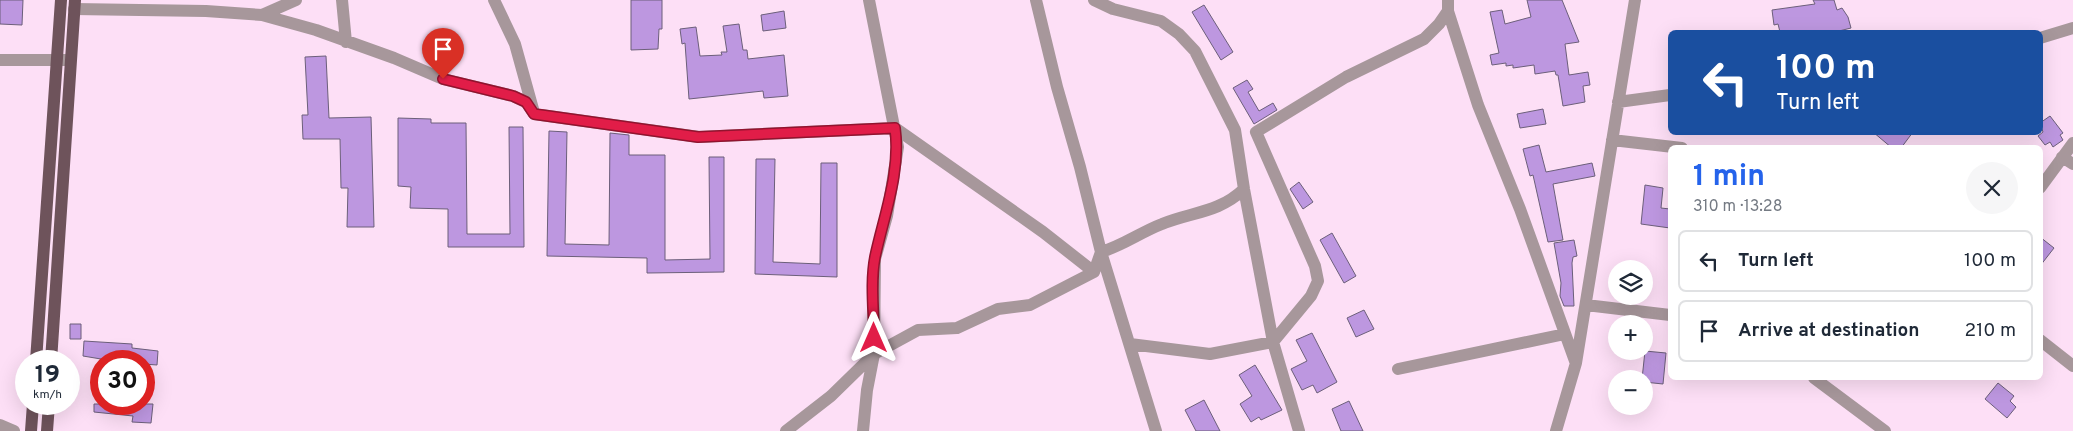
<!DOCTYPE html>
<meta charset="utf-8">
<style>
:root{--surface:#fff;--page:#f6f6f7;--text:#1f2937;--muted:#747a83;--line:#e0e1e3;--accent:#2563eb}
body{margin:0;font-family:Overpass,sans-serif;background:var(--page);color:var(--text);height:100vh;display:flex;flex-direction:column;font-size:19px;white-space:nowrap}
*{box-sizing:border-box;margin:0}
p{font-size:16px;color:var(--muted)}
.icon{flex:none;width:28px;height:28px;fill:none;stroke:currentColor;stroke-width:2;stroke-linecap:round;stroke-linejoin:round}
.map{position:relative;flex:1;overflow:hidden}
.details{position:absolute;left:1668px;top:145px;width:375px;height:235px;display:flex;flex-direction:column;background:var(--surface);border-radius:8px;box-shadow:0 5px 20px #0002}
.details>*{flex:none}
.hud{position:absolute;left:1668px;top:30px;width:375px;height:105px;border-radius:8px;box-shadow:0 5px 20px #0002;background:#1a4fa0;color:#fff;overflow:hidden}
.controls{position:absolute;left:1608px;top:260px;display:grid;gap:10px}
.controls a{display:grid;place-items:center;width:45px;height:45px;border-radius:50%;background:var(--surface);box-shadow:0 5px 20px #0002;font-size:25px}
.speed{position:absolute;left:15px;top:350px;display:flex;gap:10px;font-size:25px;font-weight:700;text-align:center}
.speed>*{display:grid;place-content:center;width:65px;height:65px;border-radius:50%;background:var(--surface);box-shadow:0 5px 20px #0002;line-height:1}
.speed small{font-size:12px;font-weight:400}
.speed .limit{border:8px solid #d22;background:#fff;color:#111}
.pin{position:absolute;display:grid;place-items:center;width:42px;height:42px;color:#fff;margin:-51px -21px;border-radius:50% 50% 50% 0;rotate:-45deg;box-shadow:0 0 5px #0007}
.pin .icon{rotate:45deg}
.me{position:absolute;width:55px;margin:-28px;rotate:0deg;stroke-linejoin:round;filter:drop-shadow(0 0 4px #0008)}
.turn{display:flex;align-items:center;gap:18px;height:105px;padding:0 25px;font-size:22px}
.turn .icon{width:65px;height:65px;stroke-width:2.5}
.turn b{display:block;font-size:35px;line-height:42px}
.round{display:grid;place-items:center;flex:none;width:52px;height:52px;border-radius:26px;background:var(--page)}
.headline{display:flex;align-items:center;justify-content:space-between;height:85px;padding:0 25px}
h1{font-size:30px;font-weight:700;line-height:38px;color:var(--accent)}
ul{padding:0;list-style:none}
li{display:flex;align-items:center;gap:15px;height:62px;margin:0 10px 8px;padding:0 15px;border:2px solid var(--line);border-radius:8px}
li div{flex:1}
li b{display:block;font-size:19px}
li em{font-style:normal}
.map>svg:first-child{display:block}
.building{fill:#bd97e0;stroke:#6c5f7a}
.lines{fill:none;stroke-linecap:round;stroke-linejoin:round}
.minor{stroke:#a7979b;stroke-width:12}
.major{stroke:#6e535b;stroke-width:12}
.route-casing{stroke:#92132f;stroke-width:12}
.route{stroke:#e11d48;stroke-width:9}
</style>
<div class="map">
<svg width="2073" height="431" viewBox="0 0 2073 431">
<rect width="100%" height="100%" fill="#fddff6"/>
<!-- building -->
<path class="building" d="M0 0H23L22 25 0 24Z
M631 0H662V29H659L658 49 631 50Z
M1527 0H1562L1579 42 1565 44 1569 75 1588 72 1590 85 1583 86 1585 102 1563 106 1558 75H1556L1555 71 1535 74 1534 65 1513 68V65L1506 66V63L1492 65 1490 55 1499 53 1490 12 1502 10 1505 24 1531 17Z
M1813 0H1834L1837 10 1842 8 1848 17 1851 28 1835 32H1780L1778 24 1774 25 1772 10 1815 4Z
M1204 5 1233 52 1221 60 1192 12Z
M784 11 786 28 763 31 761 15Z
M739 24 743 50H747L748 59 784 55 788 96 764 98 763 91 689 99 685 43 682 44 680 29 696 27 700 56 722 55 721 52H727L723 26Z
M326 56 329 118 371 117 374 227H347L348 188H341L340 139H303L302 115H308L305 57Z
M1247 80 1253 89 1248 92 1259 111 1273 103 1277 110 1254 124 1233 88Z
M1543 109 1546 124 1520 128 1517 114Z
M2050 116 2063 133 2060 135 2063 140 2053 147 2050 142 2045 145 2038 136 2043 132 2040 123Z
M398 118 431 119V123H466L467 234H510L509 127H523L524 247H448V209L410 208 411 187 398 186Z
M549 131 567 132 565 244 609 245 610 133 629 135V155H665V260L710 259 709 157H724V272L647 273V258L547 256Z
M1873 132H1913L1901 148H1892Z
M1539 145 1546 172 1592 163 1595 176 1553 184 1563 240 1548 242 1533 175 1530 176 1523 149Z
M756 159H775L773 262 820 264 821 163H837V277L755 274Z
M1299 182 1313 202 1303 209 1290 189Z
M1645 185 1663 188 1661 208 1670 209V228L1641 224Z
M1332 233 1356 276 1344 283 1320 240Z
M2040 237 2054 248 2040 266Z
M1574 240 1577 256 1573 257 1572 263 1574 306H1564L1560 296 1561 283 1554 243Z
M1364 310 1374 329 1356 337 1347 318Z
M70 324H81V339H70Z
M1312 333 1337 382 1317 393 1313 385 1302 390 1291 369 1307 361 1296 340Z
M84 341 132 344V348L158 351 157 365 144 364V361H113L83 356Z
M1645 351 1666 353 1663 384 1644 382 1642 379Z
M1255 365 1282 410 1261 420 1259 417 1251 422 1240 404 1252 396 1239 375Z
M1998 383 2014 396 2010 401 2016 407 2007 418 1985 399Z
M1204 400 1220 431H1196L1185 410Z
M1349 401 1363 431H1341L1332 409Z
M94 404H153L151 423 132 422 133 416 94 412Z"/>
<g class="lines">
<!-- minor -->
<path class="minor" d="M342 0 346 42
M494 0 515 44 533 109
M1036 0 1057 87 1080 167 1101 252 1156 431
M1094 0 1113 9 1161 21 1179 34 1195 51 1235 130 1244 189 1273 342 1210 354 1130 344
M1448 0V11L1478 105 1520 209 1575 361
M74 9 206 11 262 15 316 30 394 58 443 79 513 96 526 102 534 114 699 137 895 128 1043 232 1094 272
M262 15 296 0
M2040 38 2073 28
M0 60H67
M1618 102 1670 95
M1612 140 1682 148
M2062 157 2073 164
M2040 188 2073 143
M1586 305 1670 315
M2040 340 2073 366
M1398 369 1565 334
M1814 378 1885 431
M0 425 14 431
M786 431 831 396 874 354 918 330 957 328 998 309 1030 305 1094 272 1101 252C1122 246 1141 232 1162 224 1191 212 1219 213 1244 189
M863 431 867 390 874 354 875 259 887 216 898 147 869 0
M1299 431 1273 342 1311 296 1318 281 1315 266 1256 132 1346 77 1424 39 1439 24 1448 11
M1556 431 1576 363 1635 0"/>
<!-- major -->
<path class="major" d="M36 361 61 0
M51 361 75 0
M31 431 33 404
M47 431 49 404"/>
</g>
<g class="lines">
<!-- route casing -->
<g class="route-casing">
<path id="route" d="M443 79 513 96 526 102 534 114 698 137 895 128C901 172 884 215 875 257 870 283 874 312 874 338"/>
</g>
<!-- route -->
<use href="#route" class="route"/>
</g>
</svg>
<div class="controls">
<a><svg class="icon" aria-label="layers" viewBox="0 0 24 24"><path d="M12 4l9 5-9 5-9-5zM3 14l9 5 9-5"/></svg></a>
<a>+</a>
<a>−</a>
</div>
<div class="speed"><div>19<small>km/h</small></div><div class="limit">30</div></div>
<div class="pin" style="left:443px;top:79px;background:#d93025"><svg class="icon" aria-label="arrive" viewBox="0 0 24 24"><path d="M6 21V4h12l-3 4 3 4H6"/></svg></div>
<svg class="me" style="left:874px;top:338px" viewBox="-20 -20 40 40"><path d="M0-17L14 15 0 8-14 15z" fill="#e11d48" stroke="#fff" stroke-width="4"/></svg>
<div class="hud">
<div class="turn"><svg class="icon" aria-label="left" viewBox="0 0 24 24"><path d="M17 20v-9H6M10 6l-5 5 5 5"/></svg><div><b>100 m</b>Turn left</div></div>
</div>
<section class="details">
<div class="headline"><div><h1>1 min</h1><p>310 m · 13:28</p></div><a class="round"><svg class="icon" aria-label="close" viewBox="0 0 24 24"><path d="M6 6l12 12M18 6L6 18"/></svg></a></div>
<ul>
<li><svg class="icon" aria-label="left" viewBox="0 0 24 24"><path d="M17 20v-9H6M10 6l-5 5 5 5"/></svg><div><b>Turn left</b></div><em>100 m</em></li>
<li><svg class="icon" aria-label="arrive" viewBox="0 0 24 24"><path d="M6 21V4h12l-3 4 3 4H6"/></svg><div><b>Arrive at destination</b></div><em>210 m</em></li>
</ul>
</section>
</div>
